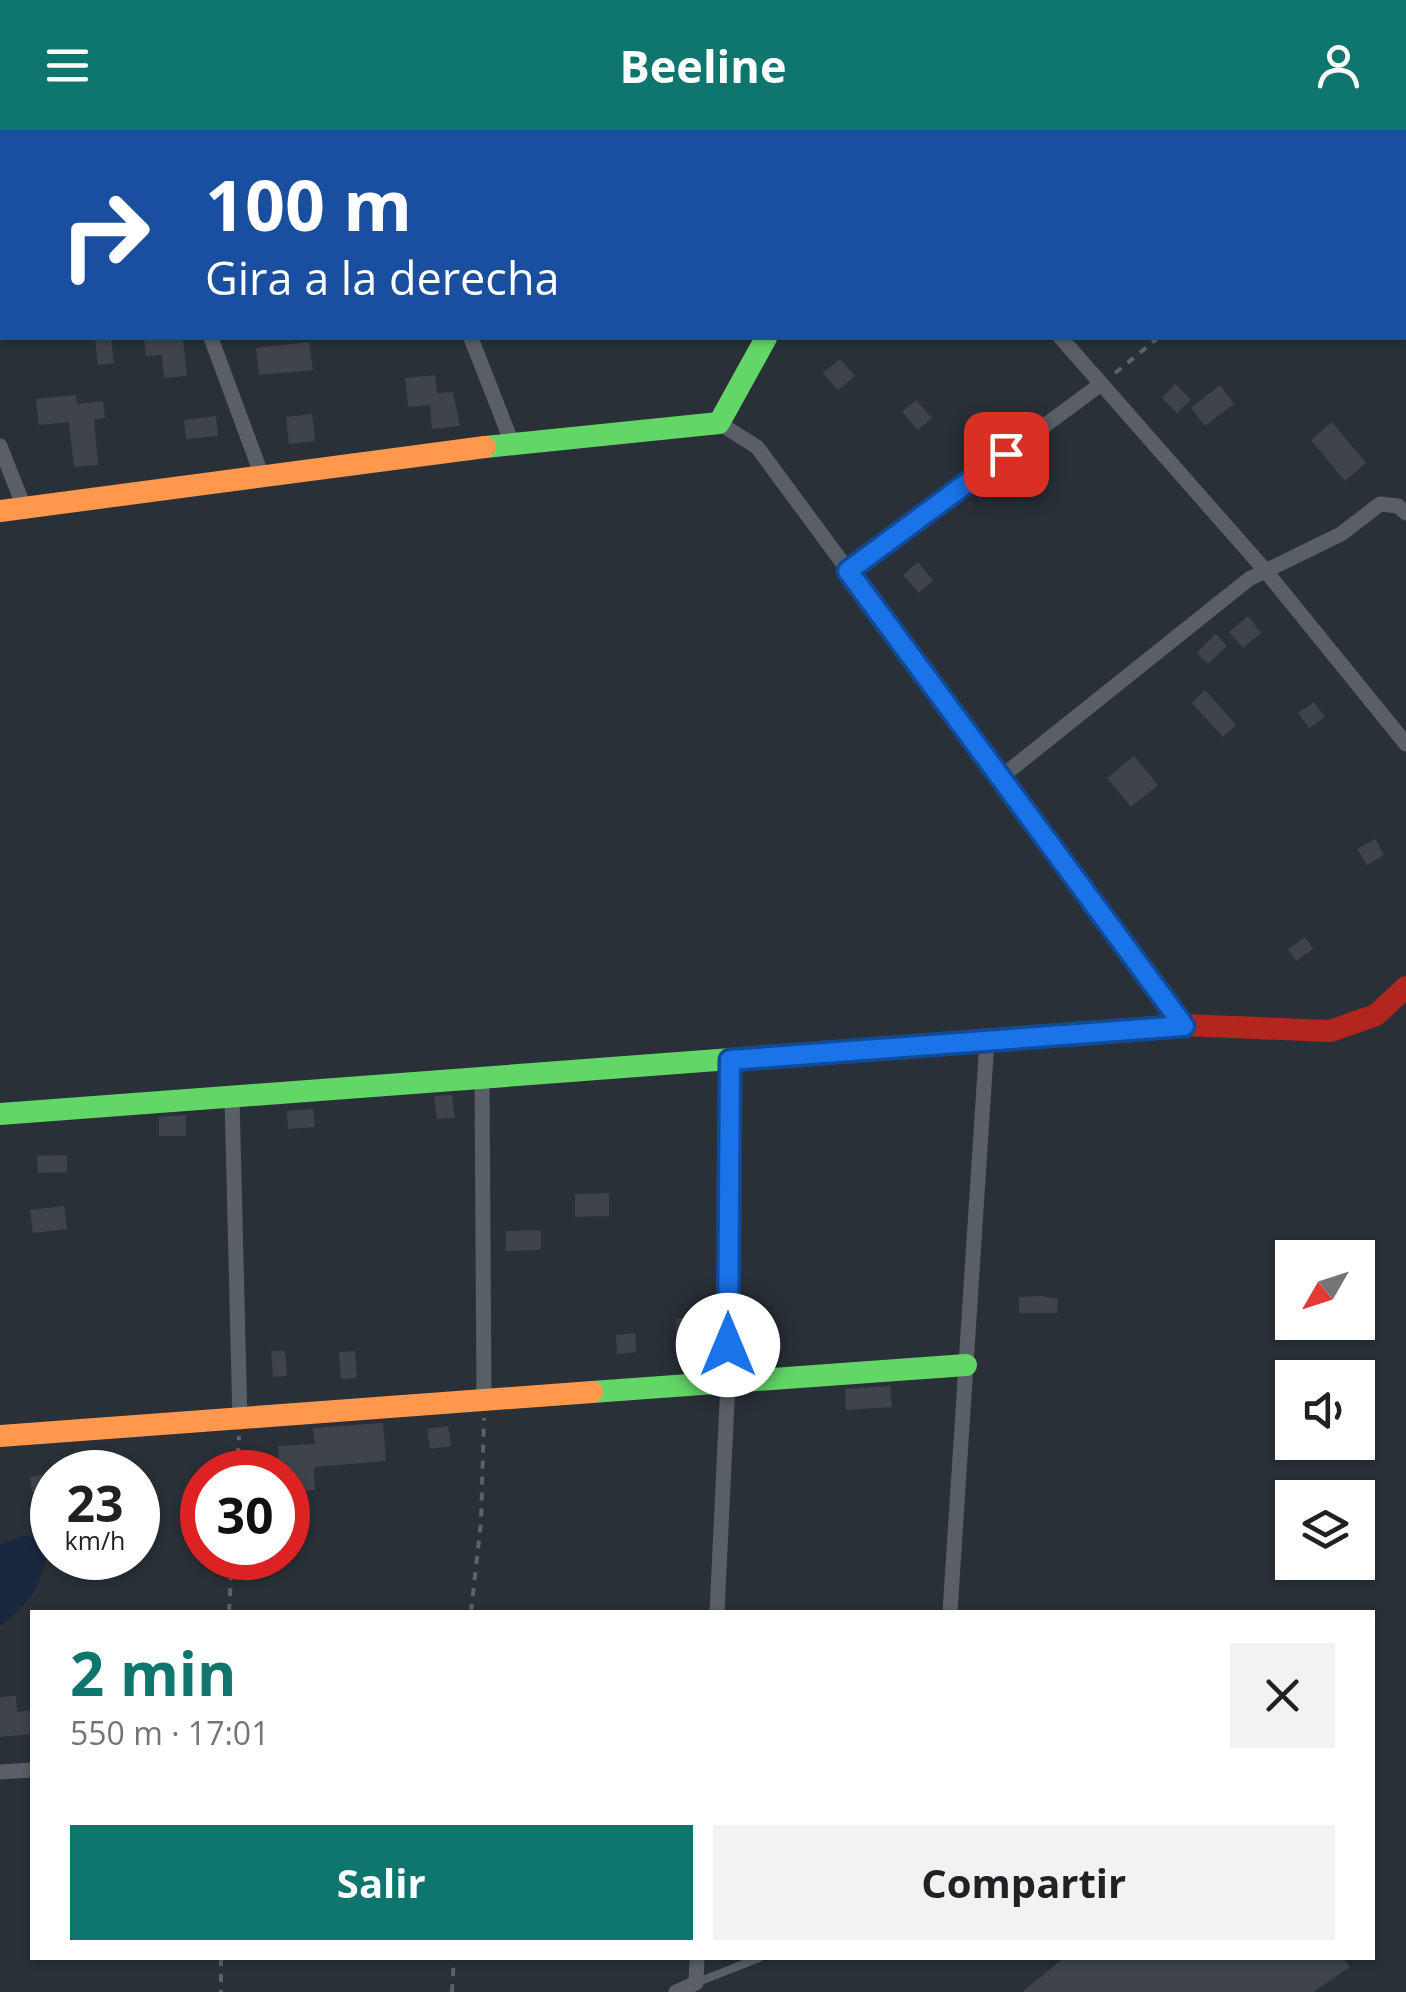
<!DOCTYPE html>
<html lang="es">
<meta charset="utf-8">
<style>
:root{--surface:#fff;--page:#f2f2f2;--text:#202124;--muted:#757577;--accent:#0f766e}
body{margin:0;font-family:"Open Sans",sans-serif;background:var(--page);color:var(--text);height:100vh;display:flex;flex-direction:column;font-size:38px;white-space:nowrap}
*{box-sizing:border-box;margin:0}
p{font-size:32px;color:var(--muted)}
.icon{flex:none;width:55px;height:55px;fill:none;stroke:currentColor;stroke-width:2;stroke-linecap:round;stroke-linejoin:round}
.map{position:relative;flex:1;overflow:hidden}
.side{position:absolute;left:30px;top:1480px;width:1345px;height:350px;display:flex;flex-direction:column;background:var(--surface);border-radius:0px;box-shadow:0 2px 8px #0004}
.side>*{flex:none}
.hud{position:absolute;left:0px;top:0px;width:1408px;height:210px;box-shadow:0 2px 8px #0004;background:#1a4fa0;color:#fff;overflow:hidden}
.needle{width:65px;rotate:231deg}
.buttons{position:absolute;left:1275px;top:1110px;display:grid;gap:20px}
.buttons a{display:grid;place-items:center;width:100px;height:100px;border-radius:0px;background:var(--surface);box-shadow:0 2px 8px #0004;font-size:50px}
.speed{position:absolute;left:30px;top:1320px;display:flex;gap:20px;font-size:50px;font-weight:700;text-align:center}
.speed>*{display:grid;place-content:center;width:130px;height:130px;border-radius:50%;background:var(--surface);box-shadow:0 2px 8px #0004;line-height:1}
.speed small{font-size:25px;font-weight:400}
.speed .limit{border:15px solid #d22;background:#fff;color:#111}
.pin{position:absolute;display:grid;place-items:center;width:85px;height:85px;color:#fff;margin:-42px;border-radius:20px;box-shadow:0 5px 15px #0006}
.me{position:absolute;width:110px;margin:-55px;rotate:0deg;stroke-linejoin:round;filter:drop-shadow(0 0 8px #0008)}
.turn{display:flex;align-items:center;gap:35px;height:210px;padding:0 40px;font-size:45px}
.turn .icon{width:130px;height:130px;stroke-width:2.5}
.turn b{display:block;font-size:70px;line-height:85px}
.round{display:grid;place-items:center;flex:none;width:105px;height:105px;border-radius:0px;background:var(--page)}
.overview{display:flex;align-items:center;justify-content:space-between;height:170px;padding:0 40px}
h1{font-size:60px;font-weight:700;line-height:75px;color:var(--accent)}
.button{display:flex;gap:20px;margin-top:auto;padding:20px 40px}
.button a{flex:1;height:115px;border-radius:0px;background:var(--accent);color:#fff;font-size:40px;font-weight:700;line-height:115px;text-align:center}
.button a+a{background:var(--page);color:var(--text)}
header{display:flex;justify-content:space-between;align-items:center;height:130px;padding:0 40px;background:var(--accent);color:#fff;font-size:45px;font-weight:700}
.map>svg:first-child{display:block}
.water{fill:#19273c}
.building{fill:#3f444c}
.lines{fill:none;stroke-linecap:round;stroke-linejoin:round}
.path{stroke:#5c6268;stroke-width:4;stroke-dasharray:8 8;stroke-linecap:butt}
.lane{stroke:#5a5e66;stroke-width:8}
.street{stroke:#5a5e66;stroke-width:15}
.fast{stroke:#63d668;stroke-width:22}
.slow{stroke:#ff974d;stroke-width:22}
.jam{stroke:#b3261e;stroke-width:22}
.route-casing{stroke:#114b97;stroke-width:25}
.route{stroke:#1a73e8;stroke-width:18}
</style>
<header><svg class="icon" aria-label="menu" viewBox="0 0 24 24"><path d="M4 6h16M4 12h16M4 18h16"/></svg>Beeline<svg class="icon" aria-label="person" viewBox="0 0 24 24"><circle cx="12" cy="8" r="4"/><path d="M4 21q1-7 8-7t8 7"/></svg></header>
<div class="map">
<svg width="1406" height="1862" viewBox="0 0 1406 1862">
<rect width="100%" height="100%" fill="#2a3038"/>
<!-- water -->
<path class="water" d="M22 1406 37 1408 48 1417C42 1456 31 1473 0 1496V1415Z"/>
<!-- building -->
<path class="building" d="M95 208H111L114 233 98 235Z
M183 208 187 246 164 248 162 225 146 226 144 209Z
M309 212 313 240 259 245 256 218Z
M840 229 855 246 838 260 823 243Z
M435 245 437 263 453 262 460 296 432 299 430 275 408 277 405 248Z
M1175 254 1191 270 1177 283 1162 268Z
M1220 255 1234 274 1205 296 1191 278Z
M76 265 77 274 103 271 105 288 94 290 98 335 74 337 69 292 39 295 36 269Z
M916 270 932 288 918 300 902 282Z
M312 284 315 311 289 314 286 287Z
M216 286 218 306 186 309 184 290Z
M1332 292 1366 333 1345 351 1311 310Z
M918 432 933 450 919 463 903 445Z
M1248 486 1261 503 1243 518 1229 502Z
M1216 504 1227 516 1208 534 1197 523Z
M1205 560 1236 595 1223 607 1192 573Z
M1314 572 1325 587 1309 598 1298 583Z
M1134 626 1158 655 1131 677 1107 648Z
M1375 709 1384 725 1367 735 1357 719Z
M1305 807 1313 819 1296 831 1288 819Z
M452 965 455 988 437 989 434 966Z
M313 979 315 997 288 999 287 981Z
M186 985V1006H159V987Z
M67 1025V1042L38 1043 37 1026Z
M609 1063V1086L575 1087V1064Z
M64 1076 67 1099 33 1103 30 1080Z
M541 1100V1120L506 1121V1101Z
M1041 1166 1058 1169 1057 1183H1019V1167Z
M676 1188H702L701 1209 676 1208Z
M635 1203 636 1222 617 1224 616 1205Z
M271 1221H285L287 1246 273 1247Z
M355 1221 357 1248 341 1249 339 1222Z
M890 1256 892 1277 846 1280 845 1259Z
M383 1293 386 1331 314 1337 315 1360 288 1361V1342H279L278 1316 315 1314 313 1298Z
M448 1296 451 1316 430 1319 427 1299Z
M52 1343V1358L32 1362 30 1347Z
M16 1566 17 1582 32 1580V1604L0 1607V1567Z
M1064 1828H1343L1350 1837 1313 1862H1022Z"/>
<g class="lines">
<!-- path -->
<path class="path" d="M1014 2 1017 0
M1115 243 1158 208
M237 1342 239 1306
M229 1482 232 1428
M471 1482 481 1392 484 1288
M221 1828V1862
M452 1862 454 1828"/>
<!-- lane -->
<path class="lane" d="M698 1852 759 1828"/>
<!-- street -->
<path class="street" d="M132 0 133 2
M391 0 392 2
M612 0 614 2
M883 0 885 2
M527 2 547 0
M0 69 2 68
M211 208 262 346
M471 208 512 313
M1061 208 1264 439 1406 614
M719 293 757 317 1184 895
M0 316 24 377
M848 441 1101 254
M1000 648 1249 449 1341 404 1380 374 1398 376 1406 383
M482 948 484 1268
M232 967 240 1292
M717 1482 728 1251 730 930
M950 1482 987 910
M0 1642 32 1640
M676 1862 696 1853 697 1828"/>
<!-- fast -->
<path class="fast" d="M485 317 719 293 766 208
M0 984 1184 895
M592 1262 966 1235"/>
<!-- slow -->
<path class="slow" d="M0 381 485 317
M0 1306 592 1262"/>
<!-- jam -->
<path class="jam" d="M1184 895 1330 901 1376 885 1406 857"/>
</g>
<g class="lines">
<!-- route casing -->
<g class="route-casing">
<path id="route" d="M728 1215 730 930 1184 896 848 441 1006 324"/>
</g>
<!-- route -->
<use href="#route" class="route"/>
</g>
</svg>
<div class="buttons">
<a><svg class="needle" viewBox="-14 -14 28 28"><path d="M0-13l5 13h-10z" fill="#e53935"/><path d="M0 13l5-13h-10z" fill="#757577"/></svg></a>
<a><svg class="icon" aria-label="sound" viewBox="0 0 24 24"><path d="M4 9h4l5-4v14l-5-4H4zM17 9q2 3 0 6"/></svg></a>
<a><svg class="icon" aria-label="layers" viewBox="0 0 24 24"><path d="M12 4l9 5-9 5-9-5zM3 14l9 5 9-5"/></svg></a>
</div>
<div class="speed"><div>23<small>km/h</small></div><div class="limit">30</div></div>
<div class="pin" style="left:1006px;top:324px;background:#d93025"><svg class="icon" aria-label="arrive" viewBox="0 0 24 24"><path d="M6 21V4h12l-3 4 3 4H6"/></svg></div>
<svg class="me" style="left:728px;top:1215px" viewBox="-20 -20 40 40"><circle r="19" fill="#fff"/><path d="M0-13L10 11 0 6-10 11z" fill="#1a73e8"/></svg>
<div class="hud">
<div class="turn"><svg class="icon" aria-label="right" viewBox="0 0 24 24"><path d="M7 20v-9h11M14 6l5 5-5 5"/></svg><div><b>100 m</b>Gira a la derecha</div></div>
</div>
<section class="side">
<div class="overview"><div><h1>2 min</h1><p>550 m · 17:01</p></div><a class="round"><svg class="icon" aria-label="close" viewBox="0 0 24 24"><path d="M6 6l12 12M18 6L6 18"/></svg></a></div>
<div class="button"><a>Salir</a><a>Compartir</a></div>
</section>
</div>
